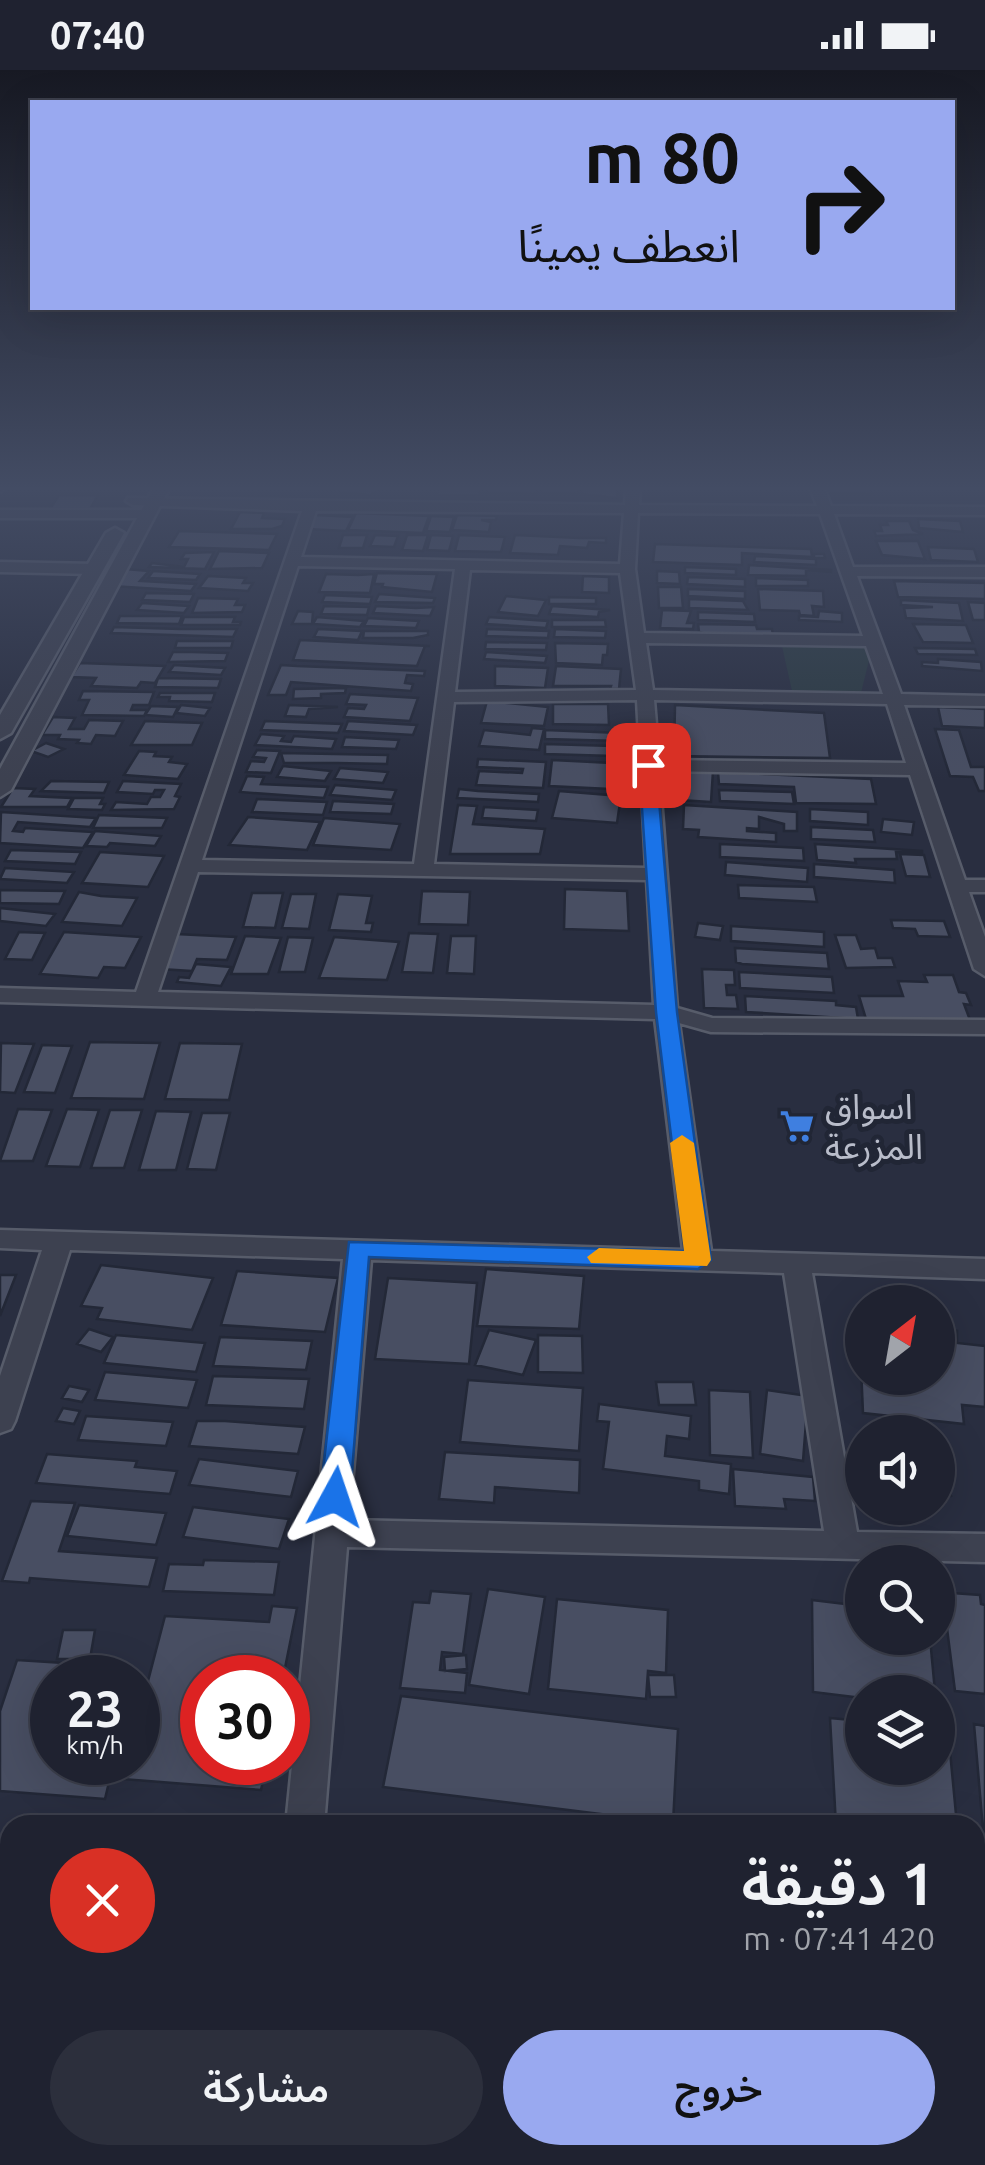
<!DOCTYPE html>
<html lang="ar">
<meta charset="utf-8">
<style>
:root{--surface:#1f2230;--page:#2c2f3c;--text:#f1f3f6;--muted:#a1a4ab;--line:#3c3f4c;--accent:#99a9f0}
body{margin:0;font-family:Ubuntu,"Noto Sans Arabic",sans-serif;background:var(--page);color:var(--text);direction:rtl;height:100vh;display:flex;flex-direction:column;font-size:38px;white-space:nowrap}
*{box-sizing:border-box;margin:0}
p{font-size:32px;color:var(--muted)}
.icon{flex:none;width:55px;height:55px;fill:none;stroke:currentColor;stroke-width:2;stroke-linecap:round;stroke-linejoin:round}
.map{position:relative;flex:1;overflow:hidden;direction:ltr}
.sheet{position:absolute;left:0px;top:1745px;width:985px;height:350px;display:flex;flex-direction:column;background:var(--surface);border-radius:30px 30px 0 0;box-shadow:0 10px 40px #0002,0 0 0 2px var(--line);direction:rtl}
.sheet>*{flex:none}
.banner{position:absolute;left:30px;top:30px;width:925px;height:210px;border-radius:0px;box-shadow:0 10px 40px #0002,0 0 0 2px var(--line);direction:rtl;background:#99a9f0;color:#111;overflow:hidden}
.needle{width:65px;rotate:31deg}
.fabs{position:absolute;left:845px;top:1215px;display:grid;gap:20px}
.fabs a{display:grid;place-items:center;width:110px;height:110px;border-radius:50%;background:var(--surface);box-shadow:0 10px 40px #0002,0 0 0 2px var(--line);font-size:50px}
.speed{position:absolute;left:30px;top:1585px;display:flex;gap:20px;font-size:50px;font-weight:700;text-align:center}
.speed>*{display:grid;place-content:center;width:130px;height:130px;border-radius:50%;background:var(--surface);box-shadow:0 10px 40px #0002,0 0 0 2px var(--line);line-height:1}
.speed small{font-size:25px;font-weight:400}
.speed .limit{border:15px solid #d22;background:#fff;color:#111}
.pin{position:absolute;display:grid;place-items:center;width:85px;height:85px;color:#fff;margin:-42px;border-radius:20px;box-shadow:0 5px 15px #0006}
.me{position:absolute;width:110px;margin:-55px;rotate:5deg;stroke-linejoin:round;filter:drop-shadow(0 0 8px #0008)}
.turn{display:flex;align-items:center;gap:35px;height:210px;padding:0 50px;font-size:45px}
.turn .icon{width:130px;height:130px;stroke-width:2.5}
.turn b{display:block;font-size:70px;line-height:85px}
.round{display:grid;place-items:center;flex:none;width:105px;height:105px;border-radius:52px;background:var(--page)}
.headline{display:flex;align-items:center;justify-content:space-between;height:170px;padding:0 50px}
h1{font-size:60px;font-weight:600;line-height:75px}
.cta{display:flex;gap:20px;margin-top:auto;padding:20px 50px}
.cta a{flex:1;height:115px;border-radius:60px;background:var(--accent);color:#111;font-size:40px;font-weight:600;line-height:115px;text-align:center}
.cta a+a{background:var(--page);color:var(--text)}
.status{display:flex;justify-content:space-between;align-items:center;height:70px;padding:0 50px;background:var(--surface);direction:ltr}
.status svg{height:28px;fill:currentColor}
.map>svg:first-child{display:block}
.green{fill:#2b3a41}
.building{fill:#484e62;stroke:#232837;stroke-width:2.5}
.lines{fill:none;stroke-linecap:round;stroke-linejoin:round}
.minor-casing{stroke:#575c6a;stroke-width:5}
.tertiary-casing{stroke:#575c6a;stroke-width:5}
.minor{fill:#3d4150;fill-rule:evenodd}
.tertiary{fill:#3d4150;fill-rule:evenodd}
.route{fill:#1a73e8;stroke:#114b97;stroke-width:2.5}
.slow{fill:#f59e0b}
.labels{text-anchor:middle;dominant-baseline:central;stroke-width:10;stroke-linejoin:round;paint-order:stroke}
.poi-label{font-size:35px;fill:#b9bdca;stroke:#212635;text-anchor:start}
</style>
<div class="status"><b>07:40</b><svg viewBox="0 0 49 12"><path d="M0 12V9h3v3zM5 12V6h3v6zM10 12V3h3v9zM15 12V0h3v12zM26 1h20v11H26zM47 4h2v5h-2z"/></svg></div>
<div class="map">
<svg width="985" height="2095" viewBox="0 0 985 2095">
<rect width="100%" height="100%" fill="#292e40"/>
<!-- green -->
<path class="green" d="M781 572 873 574 861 623 792 621Z"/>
<!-- building -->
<path class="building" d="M289 417H384L370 425Z
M439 417H481L479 425H437Z
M488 417H536V424L487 423Z
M543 417H579L578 424 542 423Z
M583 417H630V420H617V428L582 424Z
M828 417H870L871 424 829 423Z
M59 425H98L90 439H50Z
M240 442 264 443 262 448 285 449 282 456 272 459H231Z
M356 443 405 445 429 446 423 463 348 460Z
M316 445 353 447 346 461 308 459Z
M457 445 497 446 496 450H481L491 452 489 462 452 460Z
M431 446 454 447 450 462 426 461Z
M918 449 960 451 963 462 919 458Z
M886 451H909L913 460 923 464 876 466 874 461H882L880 455H888Z
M179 461 277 464 269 480 169 477Z
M343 465H367L363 478H339Z
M375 465 398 466 394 477 370 476Z
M407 465H428L423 481 402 480Z
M431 465 453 466 449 481 427 480Z
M459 465 505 467 501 482 455 481Z
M515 465 579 468H606V473L589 472 587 478 560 476 558 485 510 483Z
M876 471H918L925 489 882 485Z
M655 474 811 479 812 487 742 483V495L653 492Z
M928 477 974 479 978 492 931 490Z
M219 481 269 483 262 498 210 499Z
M214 482 205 499 149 497 152 493 184 497 188 489H181L185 483Z
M814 484H824L825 488H816V495L754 492 755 486 814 489Z
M749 495 831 500V502L806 500V506L748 505Z
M685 497 736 499V505L685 503Z
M125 499 149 501 140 511 196 514 191 521 111 516Z
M153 501 200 504 196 510 148 508Z
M657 501 679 502 680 514 657 513Z
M377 503 437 504 432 522 382 517 383 514H374Z
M326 504 358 505 374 504 370 523 319 522Z
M208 506 246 508 243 513H253L248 521 199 518Z
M583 506 609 507V523L582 522Z
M688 507 745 509V517L687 514Z
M756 508 808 510V516H756Z
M894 511 985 513V529L898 527Z
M658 517H681L683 538H659Z
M688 519 745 521V529L688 526Z
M758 519 823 521 824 537 812 536 814 546 800 545 799 541 760 540Z
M146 523 194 524 190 532 142 530Z
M379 524 435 528 433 533 375 532Z
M325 525 372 527 370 534 322 532Z
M506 526 546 530 538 546 498 542Z
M549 527 596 528V534H549Z
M198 528 238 529 235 535H245L242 542 192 543Z
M689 529 743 531 748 540 689 538Z
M901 530 959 533 963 551 906 548 904 538 933 537 901 535Z
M968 532 985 533V550H973Z
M142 533 189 536 184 543 137 540Z
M324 536 369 537 367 545 321 544Z
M376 536 416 538 434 537 430 546 373 543Z
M552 536 610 540 599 542 598 547 549 544Z
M662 540 691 541 687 553H694L693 559 660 558Z
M298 541 313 542 312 554H292Z
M819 541 842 543V552L799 550V546L818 547Z
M698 542 754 544 755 552 698 550Z
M120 546H182L179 554 117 553Z
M184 547H235L233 552H241L240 555H181Z
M317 547 364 551 360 557 313 554Z
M489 547 548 551 546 558 486 554Z
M368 548 419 551 416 558 364 556Z
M552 550H605L606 557H552Z
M698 554 756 555 757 559H772L773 565 706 564 699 562Z
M913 554 966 555 973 573 923 572Z
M114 557 180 559H237L233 567 111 563Z
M318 559 362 561 358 570 314 567Z
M487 559 549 561 548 568 486 566Z
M555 559 606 561 605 568 554 567Z
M364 561H428V565L413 568H363Z
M300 570 430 576H425L417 596 293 590Z
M177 571H233L231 578H175Z
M486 572 547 573 546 580 485 579Z
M555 573 608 574 607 585H603L602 595 556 593Z
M915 578 975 579 977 585 918 584Z
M173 582H192L228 583 225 591 168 592Z
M486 582 547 586 545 593 484 589Z
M938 589 981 592 982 601 922 596V592L938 593Z
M80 593 165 596 155 613 141 612 137 618 91 616 96 608 71 607Z
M174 595 225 598 221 605 169 602Z
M281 595 297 596 425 601 424 606 407 605 405 613 413 614 411 621 291 612 286 625H268Z
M495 596 548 598 545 618 495 616Z
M556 596 621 599 619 619H610L611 616H553Z
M158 608 221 609 218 618 155 617Z
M346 618 345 623 321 624V628L293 629 294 619Z
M83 621 154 622 149 635H133L131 640H147L144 646 82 645 89 630H79Z
M160 623H215L212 632 169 631 170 627H158Z
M350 624 418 628 410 651 344 647 348 638 364 639 366 635 346 634Z
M487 631 548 637 544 656 481 653Z
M553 634H608L609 655 553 654Z
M181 635 210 638 205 646 176 643Z
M289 635 338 637 309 639 306 647 285 646Z
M675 635 824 643 830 688 674 686Z
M151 636 178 637 173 647 145 645Z
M938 637 985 639V658L942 656Z
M53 647 75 648 69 659H84L89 650 123 651 115 666 96 665 91 674 77 673 79 670 58 669 60 665H42Z
M145 651 202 653 192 675H131Z
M265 651 342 654 338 663 261 660Z
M348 651 417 655 413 665 344 661Z
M532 658 544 659 539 680 479 676 484 660 530 665Z
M935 659 959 660 971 697H985V721H979L973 707 950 706Z
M545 660 621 663V671L545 669Z
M261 664 284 666 281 671 291 672 294 666 336 669 332 679 255 675Z
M345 667 399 670 396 679 342 677Z
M46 673 64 679 48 687 31 681Z
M545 674 614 676V686L545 684Z
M257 680 280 681 271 703 246 702 251 691 264 692 266 688 253 687Z
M139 681 156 682 154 686 172 687 169 692 187 694 178 709 124 705Z
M281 683 388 685 387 694 337 693H284Z
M478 689 546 692 543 718 476 715 479 701 522 703 523 699 477 697Z
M552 690 612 693 610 719 549 716Z
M283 696 331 701 325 711 277 707Z
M340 698 388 702 383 713 334 709Z
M680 700 713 701 711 732 679 730Z
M718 702 871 709 876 734 796 733 794 717 719 714Z
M247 706 264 707 261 714 328 717 324 728 240 722Z
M51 711 109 712 104 723 41 721Z
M123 711 181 714 175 726 180 727 174 739 111 740 116 732 147 734 151 727H160L164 720H155L153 724 117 722Z
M335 715 396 720 392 730 330 725Z
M13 718 35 719 30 726 72 728 67 737H1Z
M459 719 478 721 539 724 538 732 457 728Z
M719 720 792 722 794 734 720 731Z
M559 721 621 726 617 753 552 748Z
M74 728H103L100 734H105L102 740 68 739Z
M257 729 327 732 323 745 252 742Z
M333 731 394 734 391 744 330 742Z
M458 735 477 736 473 754 545 759 540 784H450Z
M684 735 797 742V761H784V754L759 747V759L747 758V761L776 763V772L698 767 699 760 683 759Z
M484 737 538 740 536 751 482 748Z
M810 739 868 742V755L810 751Z
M1 742 96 748 90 757 18 752 13 761 23 762 25 758 93 762 83 778 0 773Z
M99 745 167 748 162 758H93Z
M248 747 320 752 307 780 229 775Z
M324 748 400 754 391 780 313 775Z
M883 749 914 752 912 765 881 762Z
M811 757 873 760 875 772 811 769Z
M95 761 161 766 155 776 110 773 107 777 86 776Z
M720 774 803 778 804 791 720 787Z
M815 774 922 781V783L896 782 897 789H855L856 793 817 790Z
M11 780 81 782 75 794 5 791Z
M100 782 164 786 148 817 82 813Z
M900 784 924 785 930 807 906 806Z
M726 792 808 798 807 812 725 805Z
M814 794 894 800 895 813 814 807Z
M5 798 74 802 67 813 0 809Z
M738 815 814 817 817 832 739 828Z
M565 819 627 821 629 861 564 859Z
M0 820 65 821 59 834 0 833Z
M422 821 470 822 468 855 419 854Z
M79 822 101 826 137 828 122 856 62 852Z
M252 823H283L275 858 243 857Z
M291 824H316L309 859 282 858Z
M338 824 372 826 366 853H373L371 862 329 860Z
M0 838 55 844 46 856 0 851Z
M891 850 944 851 950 867 918 866 915 859 893 858Z
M698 853 723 856 720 870 695 867Z
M731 856 824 862V877L731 871Z
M19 862 45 863 32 890 5 889Z
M64 862 141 867 125 898 104 897 98 908 40 904Z
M409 863 438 864 433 903 402 902Z
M176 864 236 867 227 890 197 889 192 901 160 899Z
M835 865H856L861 879 875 878 878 888H892L895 897 846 898Z
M245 866 281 868 268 904H231Z
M451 866H476L474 904 447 903Z
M288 867 313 868 305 902H279Z
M334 867 399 872 387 910 319 908Z
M735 878 827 883 829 899 742 894 736 892Z
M196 894 231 897 221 916 177 912 179 907 189 908Z
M702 899 734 900 735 915H726L727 925H736L738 939 704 938Z
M739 902 832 907 834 923 740 918Z
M924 905H953L959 922 966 923 971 935 964 934 970 950 866 949 859 926H903L898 911 927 912Z
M745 926 836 931V935L856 937 858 949 746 942Z
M90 972 160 973 144 1029 71 1028Z
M1 973 34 974 15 1023 0 1022Z
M180 973 242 974 229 1030 165 1029Z
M42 975 72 976 55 1023 24 1022Z
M18 1039 52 1040 33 1091H0Z
M67 1039 99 1040 80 1097 46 1096Z
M110 1040H142L124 1098H91Z
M156 1041 191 1042 176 1100H139Z
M202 1043H230L216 1100 187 1099Z
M101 1195 213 1208 192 1260 97 1249 102 1238 81 1236Z
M486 1199 584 1206 579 1259 477 1256Z
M237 1201 338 1208 325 1262 221 1255Z
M0 1205H16L0 1246Z
M388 1208 477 1213 469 1294 375 1289Z
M859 1251H862V1308H938V1259L957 1261V1273L985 1276V1337L962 1335 964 1354 863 1343Z
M89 1259 113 1267 101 1282 77 1274Z
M489 1260 536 1270 523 1305 475 1295Z
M116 1265 205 1273 196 1302 104 1293Z
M538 1265 582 1266 583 1303 538 1302Z
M220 1267 312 1271 306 1300 213 1296Z
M105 1302 197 1310 188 1338 95 1330Z
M213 1306 309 1309 304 1339 206 1335Z
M468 1310 583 1318 579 1381 460 1372Z
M656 1312H693L696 1335H659Z
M69 1316 89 1320 82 1332 62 1328Z
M709 1320 750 1322 753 1388 710 1385Z
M767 1320 808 1326 803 1391 760 1384Z
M599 1334 691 1346 689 1369 667 1366 665 1386 731 1394 729 1424 699 1420V1411L603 1399 609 1352 597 1351Z
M63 1338 80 1341 74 1354 56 1351Z
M86 1346 173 1352 166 1376 78 1370Z
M197 1351H225L305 1357 298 1384 189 1376Z
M445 1382 580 1390 579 1423 495 1417 494 1433 439 1429Z
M47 1384 137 1391 135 1397 177 1401 170 1424 36 1413Z
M862 1385V1430H857L844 1386Z
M938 1386 951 1426 938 1427Z
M199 1389 298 1401 291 1427 189 1415Z
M733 1399 813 1407 815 1431 784 1429 786 1439 735 1436Z
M31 1431 75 1433 59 1481 157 1488 149 1517 30 1508 29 1513 2 1511Z
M79 1435 166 1443 156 1475 67 1466Z
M193 1437 289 1449 279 1479 183 1467Z
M204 1490 279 1492 274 1525 163 1521 169 1494 203 1495Z
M488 1519 545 1527 529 1624 469 1615Z
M431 1521 471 1524 463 1584 442 1582 440 1600 467 1603 465 1623 400 1618 413 1532 429 1533Z
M938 1522 980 1525 981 1534 985 1535V1624L955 1621 944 1535H938Z
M557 1529 668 1540 666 1603 648 1601 646 1629 548 1619Z
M812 1530 862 1536V1568H930L935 1622H862V1628L813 1622Z
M272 1536 297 1538 283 1608H202V1692H267L261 1720 110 1708 105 1729 0 1721V1641L17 1590 64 1593 60 1608H52L49 1643H52V1692H138V1629L143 1630 165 1546 269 1552Z
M63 1560H95L90 1589H57Z
M466 1585 467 1599 445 1601 444 1587Z
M648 1605H674L676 1627H650Z
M401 1626 678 1659 673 1753 383 1717Z
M830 1648 862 1651V1698H938V1659L948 1660 957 1755H836Z
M974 1654 985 1656V1771H984Z
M980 2025 985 2038V2070L975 2073V2026Z
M0 2069 10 2070V2085H168L276 2095H0Z
M379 2085H404L466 2095H377Z"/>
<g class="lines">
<!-- minor casing -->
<g class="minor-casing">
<path id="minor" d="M0 417H8L0 422Z
M626 417H640L639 435 817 436 810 417H824L831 436 985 437V445L834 444 853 497H985V507L857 506 901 624 985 626V636L904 635 965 810H985V822H969L985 867V906L974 899 910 705 659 701 677 938 712 948 985 950V964L711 962 679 953 711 1181 985 1189V1209L812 1203 857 1462 985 1464V1492L347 1477 324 1755H286L343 1189 70 1180 15 1351 11 1359 0 1363V1306L42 1180 0 1178V1160L683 1180 655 949 0 932V918L136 922 302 441 133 435 126 431 128 428 625 435ZM316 441 624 443 620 494 301 487ZM638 443 820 444 863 566 644 563 635 499ZM298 496 455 499 414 794 202 790ZM470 500 620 503 636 620 455 622ZM646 573 866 576 883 624 653 620ZM637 630 646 798 434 794 454 632ZM654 630 887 634 906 693 659 690ZM198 802 647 810 654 935 158 922ZM371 1190 784 1203 824 1461 349 1450Z
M0 440H147L154 444 147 448H0Z
M0 492 94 494 102 499 94 504 0 502Z
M0 1785H10V1823H0Z
M981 1819 985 1821V1888L975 1884V1822Z"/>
</g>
<!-- tertiary casing -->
<g class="tertiary-casing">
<path id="tertiary" d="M154 417H170L11 720 0 727V699Z
M115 458 124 463 11 663 0 669V645L106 463Z"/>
</g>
<!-- minor -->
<use href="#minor" class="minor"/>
<!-- tertiary -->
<use href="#tertiary" class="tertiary"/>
</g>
<!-- sky -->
<linearGradient id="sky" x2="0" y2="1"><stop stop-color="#171923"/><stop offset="0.59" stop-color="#434c64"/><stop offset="1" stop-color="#434c64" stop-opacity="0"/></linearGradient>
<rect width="985" height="710" fill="url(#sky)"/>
<!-- route -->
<path class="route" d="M648 690 656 695 677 942 711 1190 698 1199 369 1187 350 1427 345 1435 335 1439 325 1435 320 1427 349 1172 685 1181 656 942 639 695Z"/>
<!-- slow -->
<path class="slow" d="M682 1065 694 1073 711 1190 707 1196 591 1193 587 1187 599 1178 684 1181 670 1073Z"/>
<!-- icons -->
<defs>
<g id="supermarket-bare" transform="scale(2.7)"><path d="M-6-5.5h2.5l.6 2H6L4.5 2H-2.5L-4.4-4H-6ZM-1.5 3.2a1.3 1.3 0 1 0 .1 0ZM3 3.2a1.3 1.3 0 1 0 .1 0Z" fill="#3f7fe0" stroke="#212635" stroke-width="2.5" paint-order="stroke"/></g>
</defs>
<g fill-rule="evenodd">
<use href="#supermarket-bare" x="797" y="1056"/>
</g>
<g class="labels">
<!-- poi labels -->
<g class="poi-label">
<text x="825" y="1036">اسواق<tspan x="825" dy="40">المزرعة</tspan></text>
</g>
</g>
</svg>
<div class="fabs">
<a><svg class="needle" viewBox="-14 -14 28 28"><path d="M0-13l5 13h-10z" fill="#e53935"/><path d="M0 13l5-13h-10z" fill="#a1a4ab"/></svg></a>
<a><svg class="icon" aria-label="sound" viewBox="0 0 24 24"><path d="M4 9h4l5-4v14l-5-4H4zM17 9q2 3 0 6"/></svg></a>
<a><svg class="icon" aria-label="search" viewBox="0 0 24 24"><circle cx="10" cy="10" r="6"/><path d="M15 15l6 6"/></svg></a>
<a><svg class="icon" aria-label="layers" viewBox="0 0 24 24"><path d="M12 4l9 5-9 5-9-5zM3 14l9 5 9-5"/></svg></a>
</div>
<div class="speed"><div>23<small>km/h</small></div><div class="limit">30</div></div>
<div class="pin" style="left:648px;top:695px;background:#d93025"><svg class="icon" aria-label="arrive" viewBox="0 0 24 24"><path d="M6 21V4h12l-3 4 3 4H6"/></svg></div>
<svg class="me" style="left:335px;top:1427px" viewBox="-20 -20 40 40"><path d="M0-17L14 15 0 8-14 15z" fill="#1a73e8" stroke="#fff" stroke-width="4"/></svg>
<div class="banner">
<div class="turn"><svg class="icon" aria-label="right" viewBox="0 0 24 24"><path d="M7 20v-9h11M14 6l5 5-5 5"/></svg><div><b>80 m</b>انعطف يمينًا</div></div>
</div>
<section class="sheet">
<div class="headline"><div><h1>1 دقيقة</h1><p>420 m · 07:41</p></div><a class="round" style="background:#d93025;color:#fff"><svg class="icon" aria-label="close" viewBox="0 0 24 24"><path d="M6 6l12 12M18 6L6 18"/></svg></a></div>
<div class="cta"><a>خروج</a><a>مشاركة</a></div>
</section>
</div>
